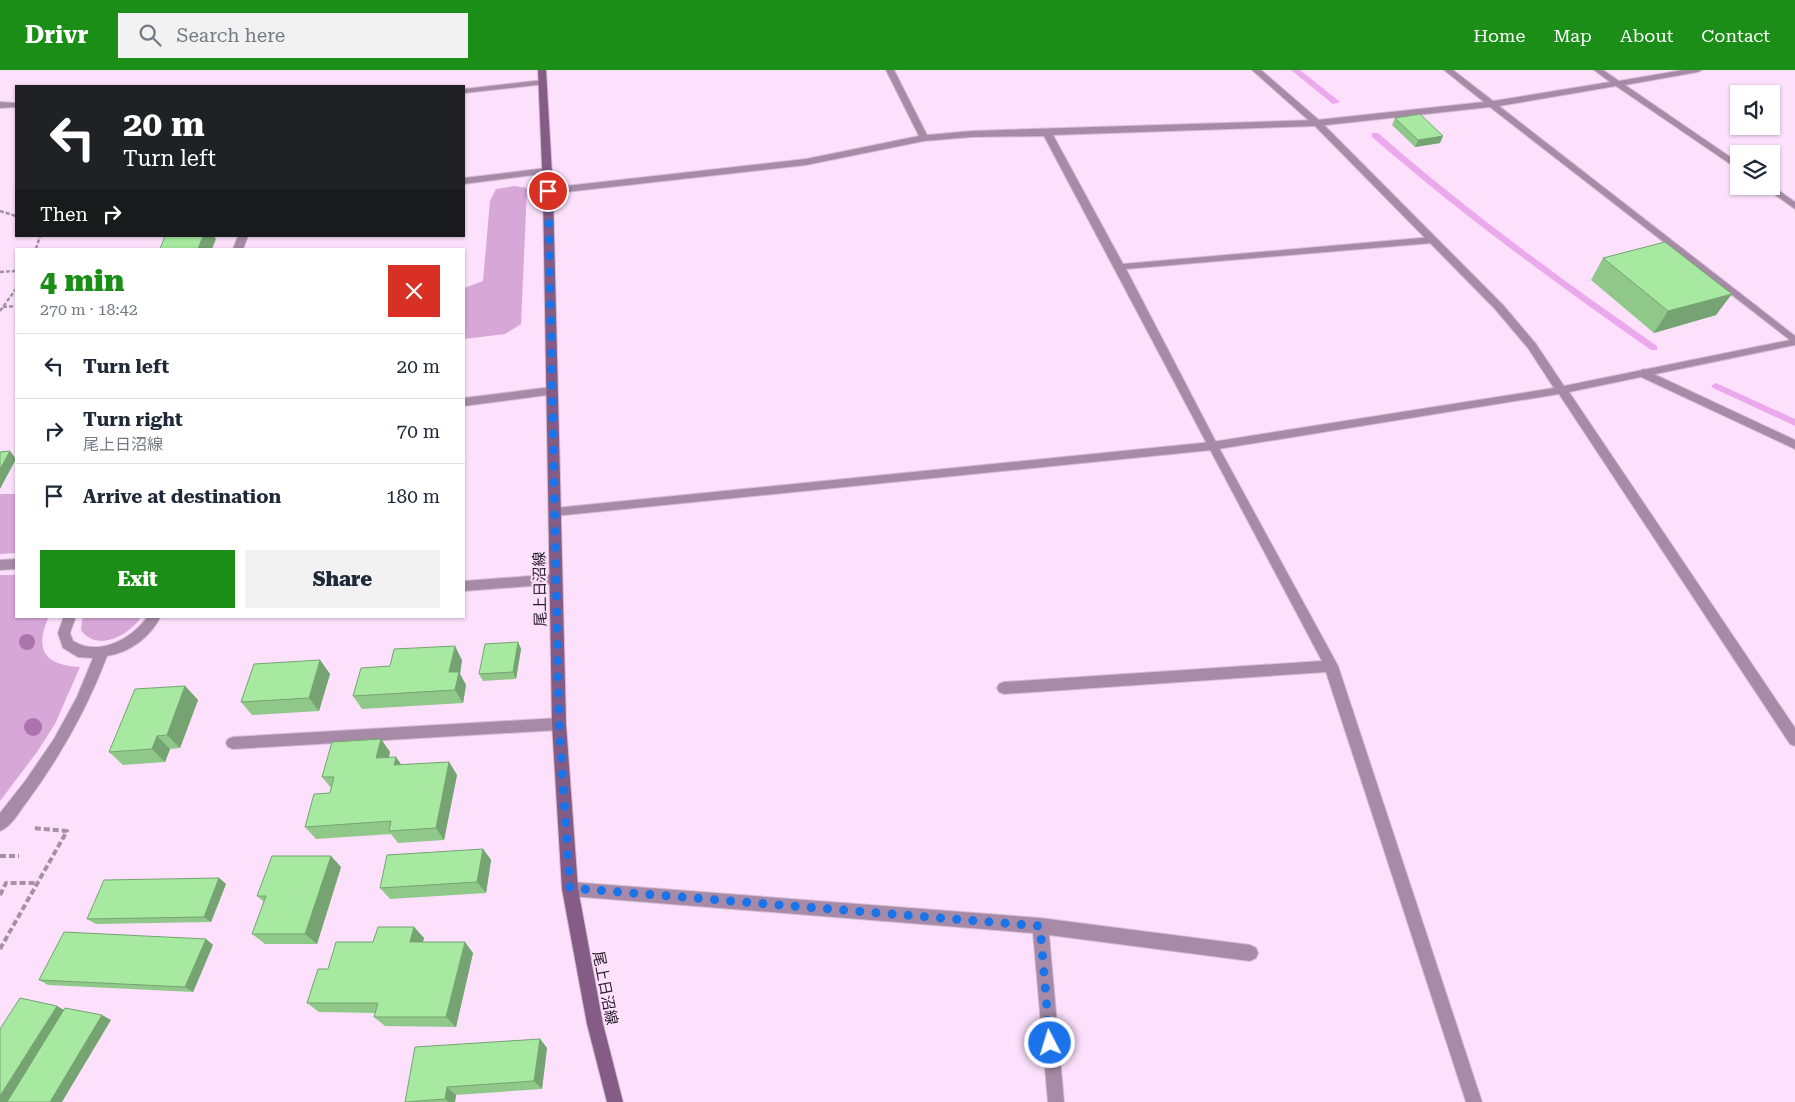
<!DOCTYPE html>
<meta charset="utf-8">
<style>
:root{--surface:#fff;--page:#f2f2f3;--text:#1f2937;--muted:#747a83;--line:#e0e1e3;--accent:#1b8e17}
body{margin:0;font-family:"Roboto Serif","Noto Sans JP",serif;background:var(--page);color:var(--text);height:100vh;display:flex;flex-direction:column;font-size:19px;white-space:nowrap}
*{box-sizing:border-box;margin:0}
p{font-size:16px;color:var(--muted)}
.icon{flex:none;width:28px;height:28px;fill:none;stroke:currentColor;stroke-width:2;stroke-linecap:round;stroke-linejoin:round}
.map{position:relative;flex:1;overflow:hidden}
.panel{position:absolute;left:15px;top:178px;width:450px;height:370px;display:flex;flex-direction:column;background:var(--surface);border-radius:0px;box-shadow:0 1px 4px #0004}
.panel>*{flex:none}
.banner{position:absolute;left:15px;top:15px;width:450px;height:152px;border-radius:0px;box-shadow:0 1px 4px #0004;background:#202124;color:#fff;overflow:hidden}
.buttons{position:absolute;left:1730px;top:15px;display:grid;gap:10px}
.buttons a{display:grid;place-items:center;width:50px;height:50px;border-radius:0px;background:var(--surface);box-shadow:0 1px 4px #0004;font-size:25px}
.pin{position:absolute;display:grid;place-items:center;width:42px;height:42px;color:#fff;margin:-21px;border:2px solid #fff;border-radius:50%;box-shadow:0 1px 5px #0007}
.me{position:absolute;width:55px;margin:-28px;rotate:355deg;stroke-linejoin:round;filter:drop-shadow(0 0 4px #0008)}
.turn{display:flex;align-items:center;gap:18px;height:105px;padding:0 25px;font-size:22px}
.turn .icon{width:65px;height:65px;stroke-width:2.5}
.turn b{display:block;font-size:35px;line-height:42px}
.then{display:flex;align-items:center;height:48px;padding:0 25px;background:#0003;gap:10px;font-size:19px}
.round{display:grid;place-items:center;flex:none;width:52px;height:52px;border-radius:0px;background:var(--page)}
.summary{display:flex;align-items:center;justify-content:space-between;height:85px;padding:0 25px}
h1{font-size:30px;font-weight:800;line-height:38px;color:var(--accent)}
.primary-button{display:flex;gap:10px;margin-top:auto;padding:10px 25px}
.primary-button a{flex:1;height:58px;border-radius:0px;background:var(--accent);color:#fff;font-size:20px;font-weight:800;line-height:58px;text-align:center}
.primary-button a+a{background:var(--page);color:var(--text)}
ul{padding:0;list-style:none}
li{display:flex;align-items:center;gap:15px;height:65px;padding:0 25px;border-top:1px solid var(--line)}
li div{flex:1}
li b{display:block;font-size:19px}
li em{font-style:normal}
header{display:flex;align-items:center;gap:30px;box-sizing:border-box;height:70px;padding:0 25px;background:var(--accent);color:#fff}
header strong{font-size:24px}
nav{display:flex;gap:28px;margin-inline-start:auto;font-size:18px}
.search{width:350px;height:45px;background:var(--page);display:flex;align-items:center;gap:12px;box-sizing:border-box;padding:0 18px;border-radius:0px;color:var(--muted);font-size:19px}
.map>svg:first-child{display:block}
.green{fill:#d7a7d8}
.lines{fill:none;stroke-linecap:round;stroke-linejoin:round}
.stream{fill:#eba8ec;fill-rule:evenodd}
.service-casing{stroke:#d5bdd5;stroke-width:2}
.minor-casing{stroke:#d5bdd5;stroke-width:2}
.tertiary-casing{stroke:#d5bdd5;stroke-width:2}
.secondary-casing{stroke:#d5bdd5;stroke-width:2}
.path-far1{stroke:#a590a5;stroke-width:2.5;stroke-dasharray:4 2;stroke-linecap:butt}
.path{stroke:#a590a5;stroke-width:4;stroke-dasharray:6 3;stroke-linecap:butt}
.service{fill:#a78aa7;fill-rule:evenodd}
.minor{fill:#a78aa7;fill-rule:evenodd}
.tertiary{fill:#a78aa7;fill-rule:evenodd}
.secondary{fill:#855c86;fill-rule:evenodd}
.tree{fill:#ab74ad}
.wall{fill:#90c88a}
.shaded-wall{fill:#75a371}
.building{fill:#a7e9a1;stroke:#75a371}
.route{stroke:#1a73e8;stroke-width:9;stroke-dasharray:0 16.2}
.labels{text-anchor:middle;dominant-baseline:central;stroke-width:4;stroke-linejoin:round;paint-order:stroke}
.street-label{font-size:15px;fill:#251b26;stroke:#fce0fc}
</style>
<header>
<strong>Drivr</strong>
<div class="search"><svg class="icon" aria-label="search" viewBox="0 0 24 24"><circle cx="10" cy="10" r="6"/><path d="M15 15l6 6"/></svg>Search here</div>
<nav><a>Home</a><a>Map</a><a>About</a><a>Contact</a></nav>
</header>
<div class="map">
<svg width="1795" height="1032" viewBox="0 0 1795 1032">
<rect width="100%" height="100%" fill="#fce0fc"/>
<!-- green -->
<path class="green" d="M515 116 527 118 521 254 505 264 464 269V218L483 211 490 131 496 119Z
M0 424H16V483L0 484Z
M0 505H16V546H49C34 580 44 595 80 597L55 654 37 682 0 731Z
M84 546H142C130 565 97 583 81 560L82 550Z"/>
<g class="lines">
<!-- stream -->
<path class="stream" d="M1291 0H1300L1340 32 1333 34Z
M1372 63H1378C1466 140 1561 209 1657 276V280H1651C1555 213 1461 144 1372 67Z
M1716 313 1795 349V356L1713 318 1711 316Z"/>
<!-- service casing -->
<g class="service-casing">
<path id="service" d="M546 98 549 99V103L464 114V108Z
M238 166H248L243 179H233Z
M551 317 556 321 555 324 464 336V328Z
M16 489V499L0 500V490Z
M556 504 560 506 562 509 560 512 556 514 464 521V511Z
M64 546H76L70 563 73 571C99 587 132 569 148 546H161C150 567 131 582 107 586 87 639 60 687 26 733 19 742 11 757 0 761V743L26 710 54 669 77 627 93 588 78 587 63 578 58 563Z"/>
</g>
<!-- minor casing -->
<g class="minor-casing">
<path id="minor" d="M886 0H894L927 65 972 61 1317 50 1484 32 1444 0H1453L1493 31 1610 12 1594 0H1603L1619 11 1683 0H1702L1698 2 1625 15 1739 93V100L1616 16 1499 36 1795 266V274L1490 37 1317 56 1053 65 1123 194 1432 167 1437 170 1432 173 1126 199 1218 376 1338 596 1482 1032H1466L1326 602 1004 624 999 622 997 618 999 614 1004 612 1322 591 1044 66 972 67 924 71 806 95 548 124 543 121 548 118 806 89 919 66Z
M543 10 547 12 546 14 464 23V19Z
M0 32 16 33V37L0 38Z
M1771 115 1795 132V139L1763 116Z
M1643 299 1795 370V379L1639 306 1638 303Z
M559 648 564 650 566 654 564 658 559 660 233 679 228 677 226 673 228 669 233 667Z
M570 812 1040 848 1250 875 1256 878 1258 883 1256 888 1250 891 1049 865 1064 1032H1048L1033 863 570 826 565 824 562 819 565 814Z"/>
</g>
<!-- tertiary casing -->
<g class="tertiary-casing">
<path id="tertiary" d="M1252 0H1261L1320 51 1503 235 1536 274 1564 316 1795 269V275L1569 322 1795 658V676L1790 674 1559 324 1212 380 555 446 551 445 549 442 551 439 555 438 1212 372 1554 318 1528 278 1495 239 1314 55Z"/>
</g>
<!-- secondary casing -->
<g class="secondary-casing">
<path id="secondary" d="M538 0H546L553 121 566 654 578 819 603 954 623 1032H607L587 954 562 819 552 654 543 121Z"/>
</g>
<!-- path-far1 -->
<path class="path-far1" d="M0 141 16 146
M36 179 40 166
M0 202 16 201
M3 237 16 236
M0 241 16 219"/>
<!-- path -->
<path class="path" d="M0 786H19
M0 825 6 813H38
M0 879 67 761 33 758"/>
<!-- service -->
<use href="#service" class="service"/>
<!-- minor -->
<use href="#minor" class="minor"/>
<!-- tertiary -->
<use href="#tertiary" class="tertiary"/>
<!-- secondary -->
<use href="#secondary" class="secondary"/>
</g>
<!-- trees -->
<g class="tree">
<circle cx="27" cy="572" r="8"/>
<circle cx="33" cy="657" r="9"/>
</g>
<!-- wall -->
<path class="wall" d="M1395 48 1443 66 1440 73 1415 77 1392 55Z
M1603 188 1716 245 1654 263 1591 210Z
M518 572 521 579 516 609 483 611 479 604Z
M320 590 330 604 319 641 252 645 241 632Z
M462 590 460 604 466 615 463 633 362 639 353 626Z
M185 616 198 630 180 678 170 679 165 692 123 695 109 682Z
M381 669 390 682 389 688 401 695 449 692 457 705 444 770 398 773 391 764 316 769 305 757 330 723 331 718 322 707Z
M483 779 491 790 486 823 390 829 380 818Z
M341 797 317 874H265L252 864 264 832 257 826Z
M219 808 226 814 211 852 96 854 87 849Z
M414 857 424 868 423 872 473 883 456 957 385 956 374 947 376 943 319 942 307 933 328 899 373 872Z
M206 869 213 875 193 922 48 915 39 910Z
M540 969 547 978 542 1019 456 1025 455 1032H405Z"/>
<!-- shaded-wall -->
<path class="shaded-wall" d="M1443 66 1440 73 1415 77 1418 70Z
M203 166H214L216 169 212 179H198Z
M1732 224 1716 245 1654 263 1668 241Z
M10 381 16 389 0 419V399Z
M518 572 521 579 516 609 513 602Z
M455 576 462 590 460 604 466 615 463 633 455 620 449 602Z
M320 590 330 604 319 641 309 628Z
M185 616 198 630 180 678 167 665Z
M157 666 170 679 165 692 152 679Z
M381 669 390 682 385 701 376 688Z
M396 687 405 700 394 695Z
M449 692 457 705 444 770 436 758Z
M483 779 491 790 486 823 477 812Z
M331 786 341 797 317 874 305 864Z
M219 808 226 814 211 852 204 847Z
M414 857 424 868 419 883 410 872Z
M206 869 213 875 193 922 185 917Z
M465 872 473 883 456 957 446 947Z
M57 936 66 941 9 1032H0V1026Z
M102 945 111 950 62 1032H50Z
M540 969 547 978 542 1019 534 1011Z
M447 1017 456 1025 455 1032H449L445 1029Z"/>
<!-- building -->
<path class="building" d="M1420 44 1443 66 1418 70 1395 48Z
M165 166H203L198 179H160Z
M1665 172 1732 224 1668 241 1603 188Z
M10 381 0 399V382Z
M518 572 513 602 479 604 485 574Z
M455 576 449 602H459L455 620 353 626 361 598 390 596 394 579Z
M320 590 309 628 241 632 254 594Z
M185 616 167 665 157 666 152 679 109 682 135 619Z
M381 669 376 688 396 687 394 695 449 692 436 758 389 761 391 751 305 757 314 724 330 723 334 707H322L332 672Z
M483 779 477 812 380 818 387 785Z
M272 786H331L305 864H252L266 826H257Z
M219 808 204 847 87 849 104 810Z
M378 857H414L410 872H465L446 947H374L378 933H307L318 899H328L336 872H373Z
M64 862 206 869 185 917 39 910Z
M20 928 57 936 0 1026V959Z
M65 938 102 945 50 1032H7Z
M540 969 534 1011 447 1017 445 1029 405 1032 415 977Z"/>
<g class="lines">
<!-- route -->
<path class="route" d="M548 121 559 654 570 818 1040 856 1050 973"/>
</g>
<g class="labels">
<!-- street labels -->
<g class="street-label">
<text transform="translate(540 519) rotate(-91)">尾上日沼線</text>
<text transform="translate(605 918) rotate(79)">尾上日沼線</text>
</g>
</g>
</svg>
<div class="buttons">
<a><svg class="icon" aria-label="sound" viewBox="0 0 24 24"><path d="M4 9h4l5-4v14l-5-4H4zM17 9q2 3 0 6"/></svg></a>
<a><svg class="icon" aria-label="layers" viewBox="0 0 24 24"><path d="M12 4l9 5-9 5-9-5zM3 14l9 5 9-5"/></svg></a>
</div>
<div class="pin" style="left:548px;top:121px;background:#d93025"><svg class="icon" aria-label="arrive" viewBox="0 0 24 24"><path d="M6 21V4h12l-3 4 3 4H6"/></svg></div>
<svg class="me" style="left:1050px;top:973px" viewBox="-20 -20 40 40"><circle r="17" fill="#1a73e8" stroke="#fff" stroke-width="3"/><path d="M0-11L8 9 0 5-8 9z" fill="#fff"/></svg>
<div class="banner">
<div class="turn"><svg class="icon" aria-label="left" viewBox="0 0 24 24"><path d="M17 20v-9H6M10 6l-5 5 5 5"/></svg><div><b>20 m</b>Turn left</div></div>
<div class="then">Then<svg class="icon" aria-label="right" viewBox="0 0 24 24"><path d="M7 20v-9h11M14 6l5 5-5 5"/></svg></div>
</div>
<section class="panel">
<div class="summary"><div><h1>4 min</h1><p>270 m · 18:42</p></div><a class="round" style="background:#d93025;color:#fff"><svg class="icon" aria-label="close" viewBox="0 0 24 24"><path d="M6 6l12 12M18 6L6 18"/></svg></a></div>
<ul>
<li><svg class="icon" aria-label="left" viewBox="0 0 24 24"><path d="M17 20v-9H6M10 6l-5 5 5 5"/></svg><div><b>Turn left</b></div><em>20 m</em></li>
<li><svg class="icon" aria-label="right" viewBox="0 0 24 24"><path d="M7 20v-9h11M14 6l5 5-5 5"/></svg><div><b>Turn right</b><p>尾上日沼線</p></div><em>70 m</em></li>
<li><svg class="icon" aria-label="arrive" viewBox="0 0 24 24"><path d="M6 21V4h12l-3 4 3 4H6"/></svg><div><b>Arrive at destination</b></div><em>180 m</em></li>
</ul>
<div class="primary-button"><a>Exit</a><a>Share</a></div>
</section>
</div>
